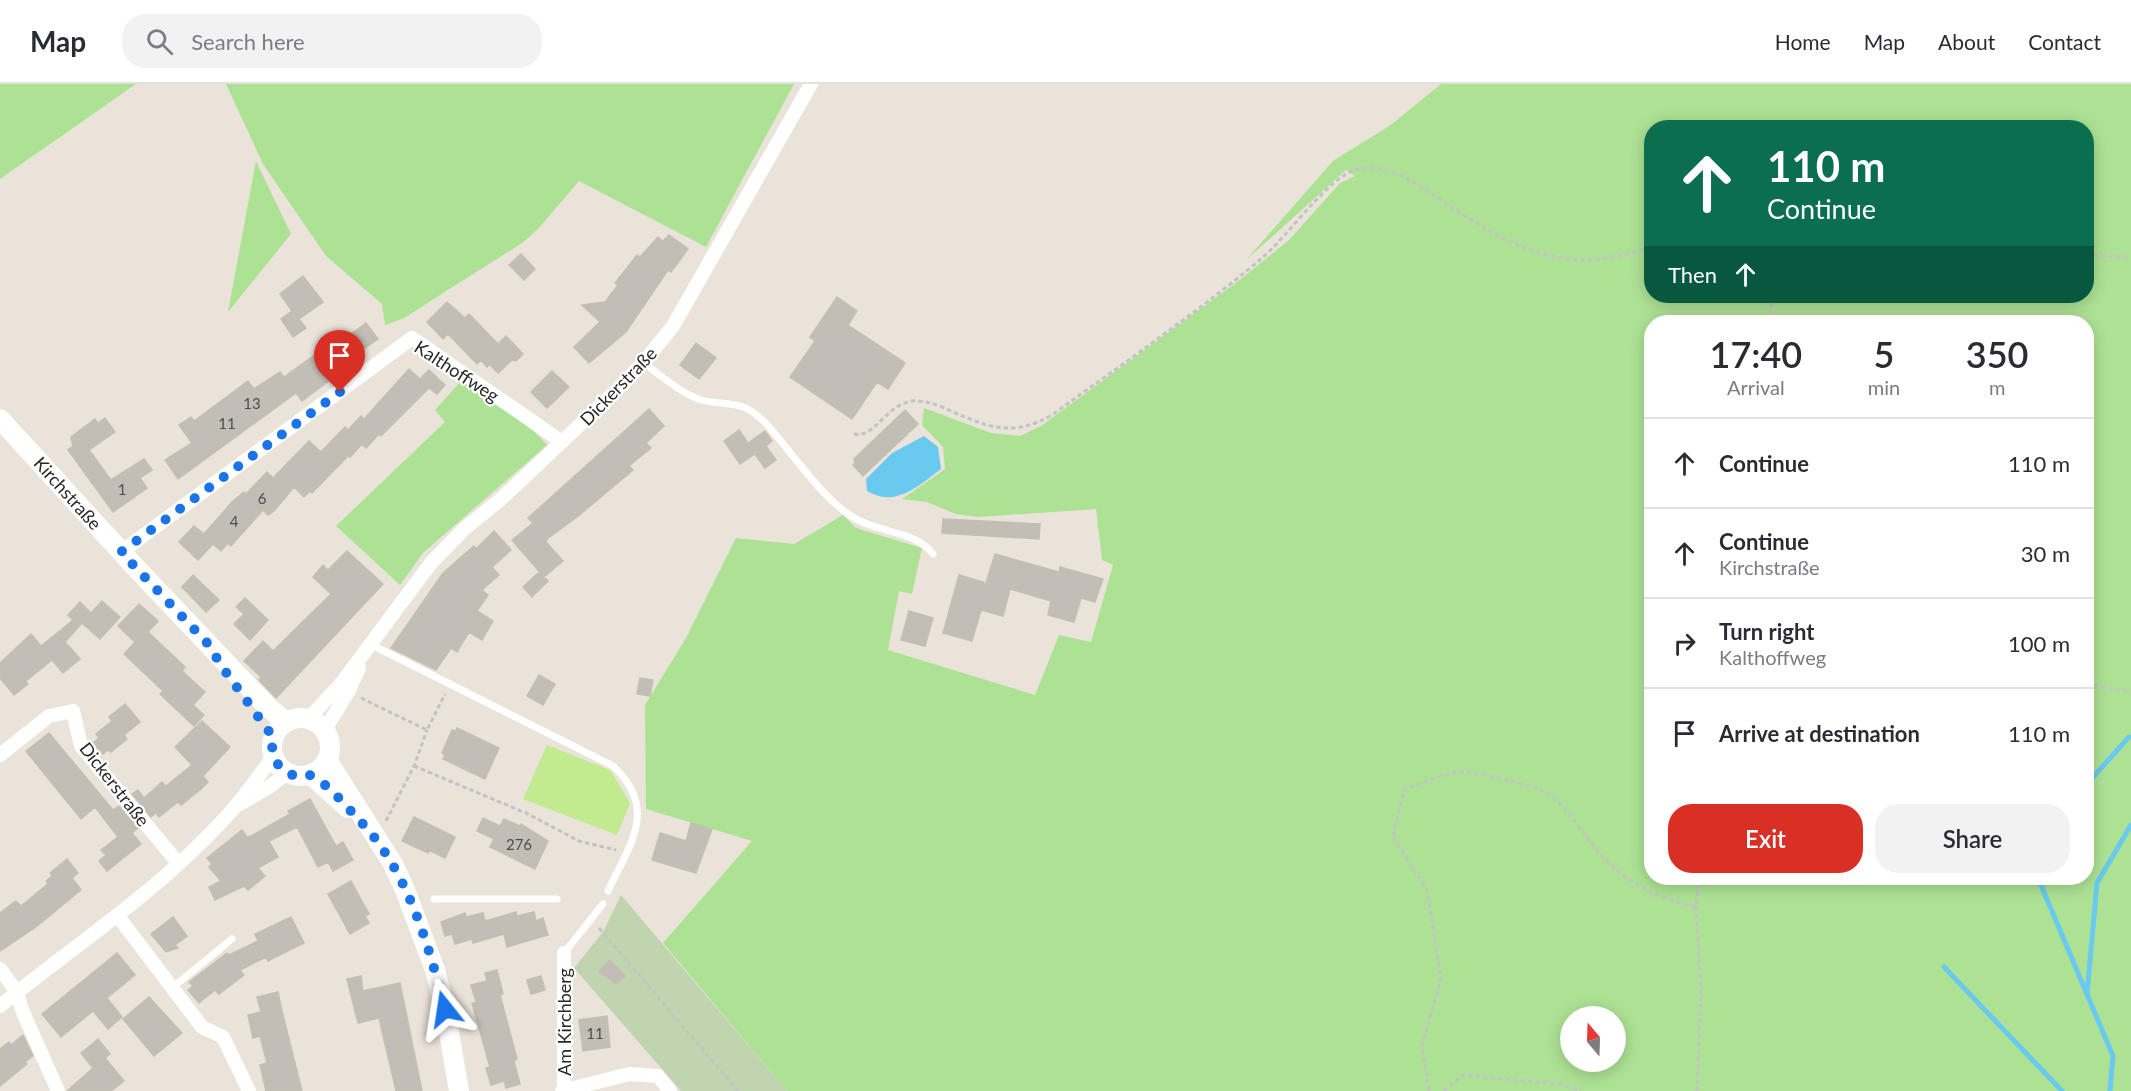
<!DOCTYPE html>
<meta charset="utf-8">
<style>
:root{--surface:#fff;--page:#f2f2f3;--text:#2b2b33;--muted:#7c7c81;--line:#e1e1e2;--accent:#d93025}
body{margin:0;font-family:Lato,sans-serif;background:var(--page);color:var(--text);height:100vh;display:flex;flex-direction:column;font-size:22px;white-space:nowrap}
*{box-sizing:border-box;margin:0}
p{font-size:20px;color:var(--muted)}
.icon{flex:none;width:33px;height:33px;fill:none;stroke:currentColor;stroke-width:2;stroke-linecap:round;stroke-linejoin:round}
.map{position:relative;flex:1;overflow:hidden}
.drawer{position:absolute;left:1644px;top:231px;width:450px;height:570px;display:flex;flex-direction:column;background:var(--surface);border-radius:24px;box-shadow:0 3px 15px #0003}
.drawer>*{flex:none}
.guide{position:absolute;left:1644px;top:36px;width:450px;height:183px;border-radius:24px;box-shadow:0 3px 15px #0003;background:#0b6e4f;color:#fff;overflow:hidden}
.needle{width:39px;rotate:341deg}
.buttons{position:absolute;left:1560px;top:922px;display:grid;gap:12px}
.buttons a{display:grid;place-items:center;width:66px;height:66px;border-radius:50%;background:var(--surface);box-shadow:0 3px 15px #0003;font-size:30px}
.pin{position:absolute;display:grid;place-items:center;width:51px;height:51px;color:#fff;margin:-62px -26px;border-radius:50% 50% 50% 0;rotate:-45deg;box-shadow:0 0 6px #0007}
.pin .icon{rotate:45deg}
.me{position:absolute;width:66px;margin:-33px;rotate:345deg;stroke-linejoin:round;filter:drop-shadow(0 0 4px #0008)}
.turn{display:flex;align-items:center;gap:21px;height:126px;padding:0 24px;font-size:27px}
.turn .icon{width:78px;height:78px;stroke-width:2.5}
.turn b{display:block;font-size:42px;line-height:51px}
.then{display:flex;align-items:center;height:57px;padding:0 24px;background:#0003;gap:12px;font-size:22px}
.eta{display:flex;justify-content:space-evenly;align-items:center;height:102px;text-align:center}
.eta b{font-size:36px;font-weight:600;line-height:42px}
.primary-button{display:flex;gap:12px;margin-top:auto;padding:12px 24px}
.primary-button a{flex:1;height:69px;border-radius:24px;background:var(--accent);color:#fff;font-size:24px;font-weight:600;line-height:69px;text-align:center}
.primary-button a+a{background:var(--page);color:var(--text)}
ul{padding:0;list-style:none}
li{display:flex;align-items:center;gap:18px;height:90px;padding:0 24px;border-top:2px solid var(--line)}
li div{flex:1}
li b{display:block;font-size:22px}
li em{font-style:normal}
header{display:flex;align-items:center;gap:36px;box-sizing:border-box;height:84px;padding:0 30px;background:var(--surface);border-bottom:2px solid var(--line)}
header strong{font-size:28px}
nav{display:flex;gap:33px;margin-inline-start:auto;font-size:21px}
.search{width:420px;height:54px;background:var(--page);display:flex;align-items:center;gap:15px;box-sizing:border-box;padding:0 21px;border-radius:24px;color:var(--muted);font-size:22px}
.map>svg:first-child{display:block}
.green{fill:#ade294;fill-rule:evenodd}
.cemetery{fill:#c1d4b0}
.pitch{fill:#c2ea8f}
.water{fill:#69c9ef}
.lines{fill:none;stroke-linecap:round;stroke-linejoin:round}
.stream{stroke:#69c9ef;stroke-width:5}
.building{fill:#c2bdb5;stroke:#c5bfb3;stroke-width:1.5}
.path{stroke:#c3c3c3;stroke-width:3;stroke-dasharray:4.5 3;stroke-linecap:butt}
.lane{stroke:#fff;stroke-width:7}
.street{stroke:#fff;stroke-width:14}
.secondary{stroke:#fff;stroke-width:20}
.route{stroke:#1a73e8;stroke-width:10;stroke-dasharray:0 18}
.labels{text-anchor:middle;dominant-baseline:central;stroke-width:4.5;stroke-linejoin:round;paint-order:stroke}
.number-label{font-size:15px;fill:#4e4c4a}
.street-label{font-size:18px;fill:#272727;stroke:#fff}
</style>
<header>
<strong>Map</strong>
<div class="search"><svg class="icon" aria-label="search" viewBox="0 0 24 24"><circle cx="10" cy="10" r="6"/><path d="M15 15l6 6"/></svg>Search here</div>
<nav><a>Home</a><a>Map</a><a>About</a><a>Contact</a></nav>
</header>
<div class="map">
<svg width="2131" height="1007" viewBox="0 0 2131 1007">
<rect width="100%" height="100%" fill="#eae3d9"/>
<!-- green -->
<path class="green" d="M0 0H136L0 95Z
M226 0H794L706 163 579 97 538 145 522 159 404 234 385 241 382 220 326 172 263 80Z
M1441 0H2131V1007H787L663 859 752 757 646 725 645 621 686 554 736 454 794 460 843 431 856 444 922 464 912 510 899 507 888 566 1035 611 1059 551 1091 558 1113 481 1102 476 1096 425 978 433 956 430 927 418 902 415 945 385 943 363 922 341 924 324 991 349 1020 352 1041 342 1237 198 1289 156 1340 99 1355 92 1346 86 1246 176 1333 77 1392 40ZM1652 44H2086V212H1652ZM1652 238H2086V794H1652ZM1570 933H1616V978H1570Z
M256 77 291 150 228 228Z
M463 295 531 344 547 361 423 469 400 501 336 442 445 338 435 326Z"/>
<!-- cemetery -->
<path class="cemetery" d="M621 811 787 1007H681L574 884 603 848Z"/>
<!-- pitch -->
<path class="pitch" d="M547 661 610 686 630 719 617 751 523 715Z"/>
<!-- water -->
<path class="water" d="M924 352 938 363 941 385C918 402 896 424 867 407L866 395 892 369Z"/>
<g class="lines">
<!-- stream -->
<path class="stream" d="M2086 701 2129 653
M2038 794 2113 972 2110 1007
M1944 883 2062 1007
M2087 910 2097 799 2131 741"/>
</g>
<!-- building -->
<path class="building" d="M669 151 688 165 671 188 668 186 626 248 589 279 574 263 600 238 582 221 605 218 618 201 615 199 637 171 640 173 658 153 663 157Z
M521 170 535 185 524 196 509 181Z
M303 192 323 218 299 235 306 244 293 253 281 235 292 227 280 210Z
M837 213 857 227 848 241 905 279 888 305 877 298 852 335 790 293 815 257 810 253Z
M447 218 465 234 469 230 498 260 506 252 523 270 516 277 512 276 498 289 489 280 487 283 481 276 477 280 448 250 443 255 427 238Z
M366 239 378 255 359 268 362 272 302 317 296 309 178 395 165 376 192 359 179 341 191 333 194 337 248 297 254 305 280 288 284 293 345 249 348 252Z
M696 259 716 274 699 295 680 281Z
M409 285 420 295 429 286 445 301 437 310 429 304 381 352 379 350 366 364 362 360 350 373 348 372 312 409 310 407 304 413 294 403 274 427 268 431 263 426 231 462 228 459 221 467 213 460 198 476 179 458 194 442 204 450 232 418 244 408 246 410 267 388 273 394 309 357 321 368 345 343 348 346 361 332 364 335Z
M552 287 569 303 547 324 531 308Z
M649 325 664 342 646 359 651 364 629 382 633 386 577 433 547 455 546 458 563 477 544 493 512 456 533 439 528 434Z
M905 326 918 340 863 392 853 381 855 379 854 375Z
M105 334 115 348 89 366 111 396 144 375 152 386 140 394 147 404 113 428 68 366 73 362 71 353 95 335 98 339Z
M739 346 748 359 765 347 772 357 766 362 776 376 765 384 755 370 740 380 724 357Z
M943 435 1040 440 1039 455 942 449Z
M494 447 511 466 492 483 499 491 482 506 488 511 477 527 493 537 482 556 469 548 457 568 451 564 436 586 391 564 443 489 474 462 476 465Z
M347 467 383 500 276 614 259 596 261 593 244 577 263 557 273 567 331 510 313 493 323 481 328 486Z
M995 470 1059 488 1060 483 1103 495 1095 518 1081 514 1074 538 1048 531 1051 517 1010 505 1003 532 981 526 972 557 943 549 959 491 986 499Z
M539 488 548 497 532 513 523 503Z
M193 491 219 516 206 528 182 503Z
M245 514 268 536 250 556 234 540 244 530 236 523Z
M102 517 120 533 100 555 82 539 65 558 80 575 63 589 52 576 26 597 28 600 14 611 0 594V579L31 550 41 562 73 536 68 531 80 518 91 529Z
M139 520 158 537 148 548 185 583 182 587 205 608 193 621 204 631 194 642 160 610 163 607 124 570 135 558 118 542Z
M909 527 933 534 925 562 901 556Z
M539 591 555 600 543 621 527 612Z
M640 594 653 596 650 612 637 610Z
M125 620 140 638 124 651 127 655 111 668 108 666 103 670 93 659 99 654 96 650 112 637 109 633Z
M202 637 230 663 203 692 208 698 200 706 181 721 178 718 159 733 156 729 151 733 132 710 138 706 144 714 162 698 166 702 192 681 175 663Z
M457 644 499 664 485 695 443 675 445 671 442 669 452 646 456 647Z
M49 649 113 726 119 722 138 744 132 749 141 760 107 787 99 777 106 771 101 766 118 753 95 723 81 735 26 667Z
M310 715 336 762 343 758 353 776 333 787 328 778 318 783 297 743 269 757 278 773 258 784 265 792 248 806 244 802 215 816 209 803 221 797 209 783 212 780 207 774 242 746 247 753 251 752 290 730 288 727Z
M414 733 455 753 445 774 429 766 428 769 402 757Z
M483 734 500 742 504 735 520 742 521 740 548 757 535 785 490 763 494 755 477 747Z
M691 739 712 745 696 789 652 776 660 749 686 757Z
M67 775 78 789 72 794 81 806 36 843 0 867V829L16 817 21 822 48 800 46 797 52 792 50 789Z
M351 797 369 830 365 832 369 839 350 850 328 810Z
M516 828 517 832 534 828 536 837 543 834 548 851 507 863 504 850 473 859 472 855 455 860 452 850 445 852 441 838 465 829 466 833 483 829 485 837Z
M173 833 187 852 175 861 178 864 166 868 151 850Z
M291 833 304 859 268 877 266 873 240 886 244 891 219 910 215 906 199 919 188 906 193 902 189 898 227 869 229 871 258 857 255 850Z
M117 869 135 891 107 914 122 933 108 945 93 927 61 953 42 930Z
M610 876 625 892 616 900 599 887Z
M497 886 503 910 500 911 517 975 514 977 520 1000 506 1004 504 997 491 1001 486 984 490 983 472 919 476 918 471 901 487 897 485 889Z
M361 892 363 907 400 899 422 1007H396L379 934 358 939 347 895Z
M541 892 545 906 531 910 527 896Z
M278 908 281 923 302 1007H266L260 981 267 979 260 952 253 954 248 931 261 928 257 913Z
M149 913 182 949 154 972 123 935Z
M607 932 610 963 583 967 579 936Z
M23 951 33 972 25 978 27 980 0 1002V965L9 958 11 961Z
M98 955 110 970 105 974 124 997 111 1007H67L93 984 81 969Z"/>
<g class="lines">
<!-- path -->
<path class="path" d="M2086 171 2131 173
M1771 212V238
M854 350C874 355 887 320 912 317 925 316 939 321 951 327 989 344 1014 353 1052 331 1122 280 1194 231 1261 175 1287 153 1324 99 1352 87 1370 80 1389 86 1405 93 1462 127 1513 174 1583 176 1606 176 1629 169 1652 164
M2086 600 2131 608
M361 614 427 646 445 610
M414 682 526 729 579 757 616 766
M386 737 414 682 427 646
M599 844 738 1007
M1429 1007 1422 962 1441 894 1427 806 1393 753 1404 706C1418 701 1447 687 1461 688 1478 688 1531 701 1546 709 1567 722 1580 745 1595 764 1622 797 1655 814 1696 823
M1444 1007 1463 991 1559 1000 1581 1007
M1697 1007 1701 905 1696 823 1699 794"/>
<!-- lane -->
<path class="lane" d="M643 279C661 291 680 309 701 316 715 320 733 318 746 324 767 335 782 360 797 377 813 397 830 418 851 432 876 449 915 446 933 470
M370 560 613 682C659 725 630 760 608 807
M434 815H557
M564 869 603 820
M173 903 232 855"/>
<!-- street -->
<path class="street" d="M121 468 412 254 562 358
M308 635 340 601 431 479 464 445 501 415 618 305 643 279 673 242 811 0
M324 647 348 608 359 584
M0 671 49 632 73 627 81 662 178 779
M238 721 269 703 287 689
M117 831 202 943 223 953 249 1007
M564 869V1006
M0 885 17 908 22 926 58 1007
M0 922C79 858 167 801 234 724 248 708 260 690 273 673
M562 1007 629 990 658 992 670 1007"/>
<!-- secondary -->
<path class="secondary" d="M0 335 137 485 268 623 286 638
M272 663a29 29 0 1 1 58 0a29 29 0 1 1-58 0Z
M327 676 393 780 405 806 435 886 445 925 459 1007
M310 690 348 724"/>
</g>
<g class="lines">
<!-- route -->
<path class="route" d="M340 308 121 468 210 562 220 580 273 653C269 671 279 691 299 692 304 692 308 690 312 692 330 702 345 721 359 736 407 785 428 859 445 925"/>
</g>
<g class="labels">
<!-- number labels -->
<g class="number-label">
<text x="252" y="319">13</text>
<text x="227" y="339">11</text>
<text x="122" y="405">1</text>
<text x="262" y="414">6</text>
<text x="234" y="437">4</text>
<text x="519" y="760">276</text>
<text x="595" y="949">11</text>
</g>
<!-- street labels -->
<g class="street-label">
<text transform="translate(457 287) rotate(33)">Kalthoffweg</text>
<text transform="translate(618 302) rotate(-46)">Dickerstraße</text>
<text transform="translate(68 409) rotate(48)">Kirchstraße</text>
<text transform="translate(115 700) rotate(52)">Dickerstraße</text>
<text transform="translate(564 938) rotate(-90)">Am Kirchberg</text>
</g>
</g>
</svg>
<div class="buttons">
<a><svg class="needle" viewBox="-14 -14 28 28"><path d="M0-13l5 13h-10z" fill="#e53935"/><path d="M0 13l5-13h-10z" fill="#7c7c81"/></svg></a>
</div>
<div class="pin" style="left:340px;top:308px;background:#d93025"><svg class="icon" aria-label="arrive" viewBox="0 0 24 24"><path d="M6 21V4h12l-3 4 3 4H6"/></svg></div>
<svg class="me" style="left:445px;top:925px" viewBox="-20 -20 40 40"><path d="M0-17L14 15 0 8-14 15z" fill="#1a73e8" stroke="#fff" stroke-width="4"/></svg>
<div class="guide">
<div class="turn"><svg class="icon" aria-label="ahead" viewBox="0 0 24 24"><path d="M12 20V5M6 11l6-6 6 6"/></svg><div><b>110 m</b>Continue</div></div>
<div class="then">Then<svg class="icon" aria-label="ahead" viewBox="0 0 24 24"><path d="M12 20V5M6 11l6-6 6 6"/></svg></div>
</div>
<section class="drawer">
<div class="eta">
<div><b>17:40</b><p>Arrival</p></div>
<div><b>5</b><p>min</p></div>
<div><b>350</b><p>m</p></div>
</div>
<ul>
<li><svg class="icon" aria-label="ahead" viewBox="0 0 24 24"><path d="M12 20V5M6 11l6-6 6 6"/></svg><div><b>Continue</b></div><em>110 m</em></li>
<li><svg class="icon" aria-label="ahead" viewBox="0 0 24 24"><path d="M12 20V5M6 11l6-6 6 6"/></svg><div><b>Continue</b><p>Kirchstraße</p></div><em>30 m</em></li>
<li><svg class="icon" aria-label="right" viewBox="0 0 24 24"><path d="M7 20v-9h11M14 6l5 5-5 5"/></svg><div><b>Turn right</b><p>Kalthoffweg</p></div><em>100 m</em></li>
<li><svg class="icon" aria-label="arrive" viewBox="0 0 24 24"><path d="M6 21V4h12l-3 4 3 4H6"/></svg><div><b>Arrive at destination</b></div><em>110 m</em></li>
</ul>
<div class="primary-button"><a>Exit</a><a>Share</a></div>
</section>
</div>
